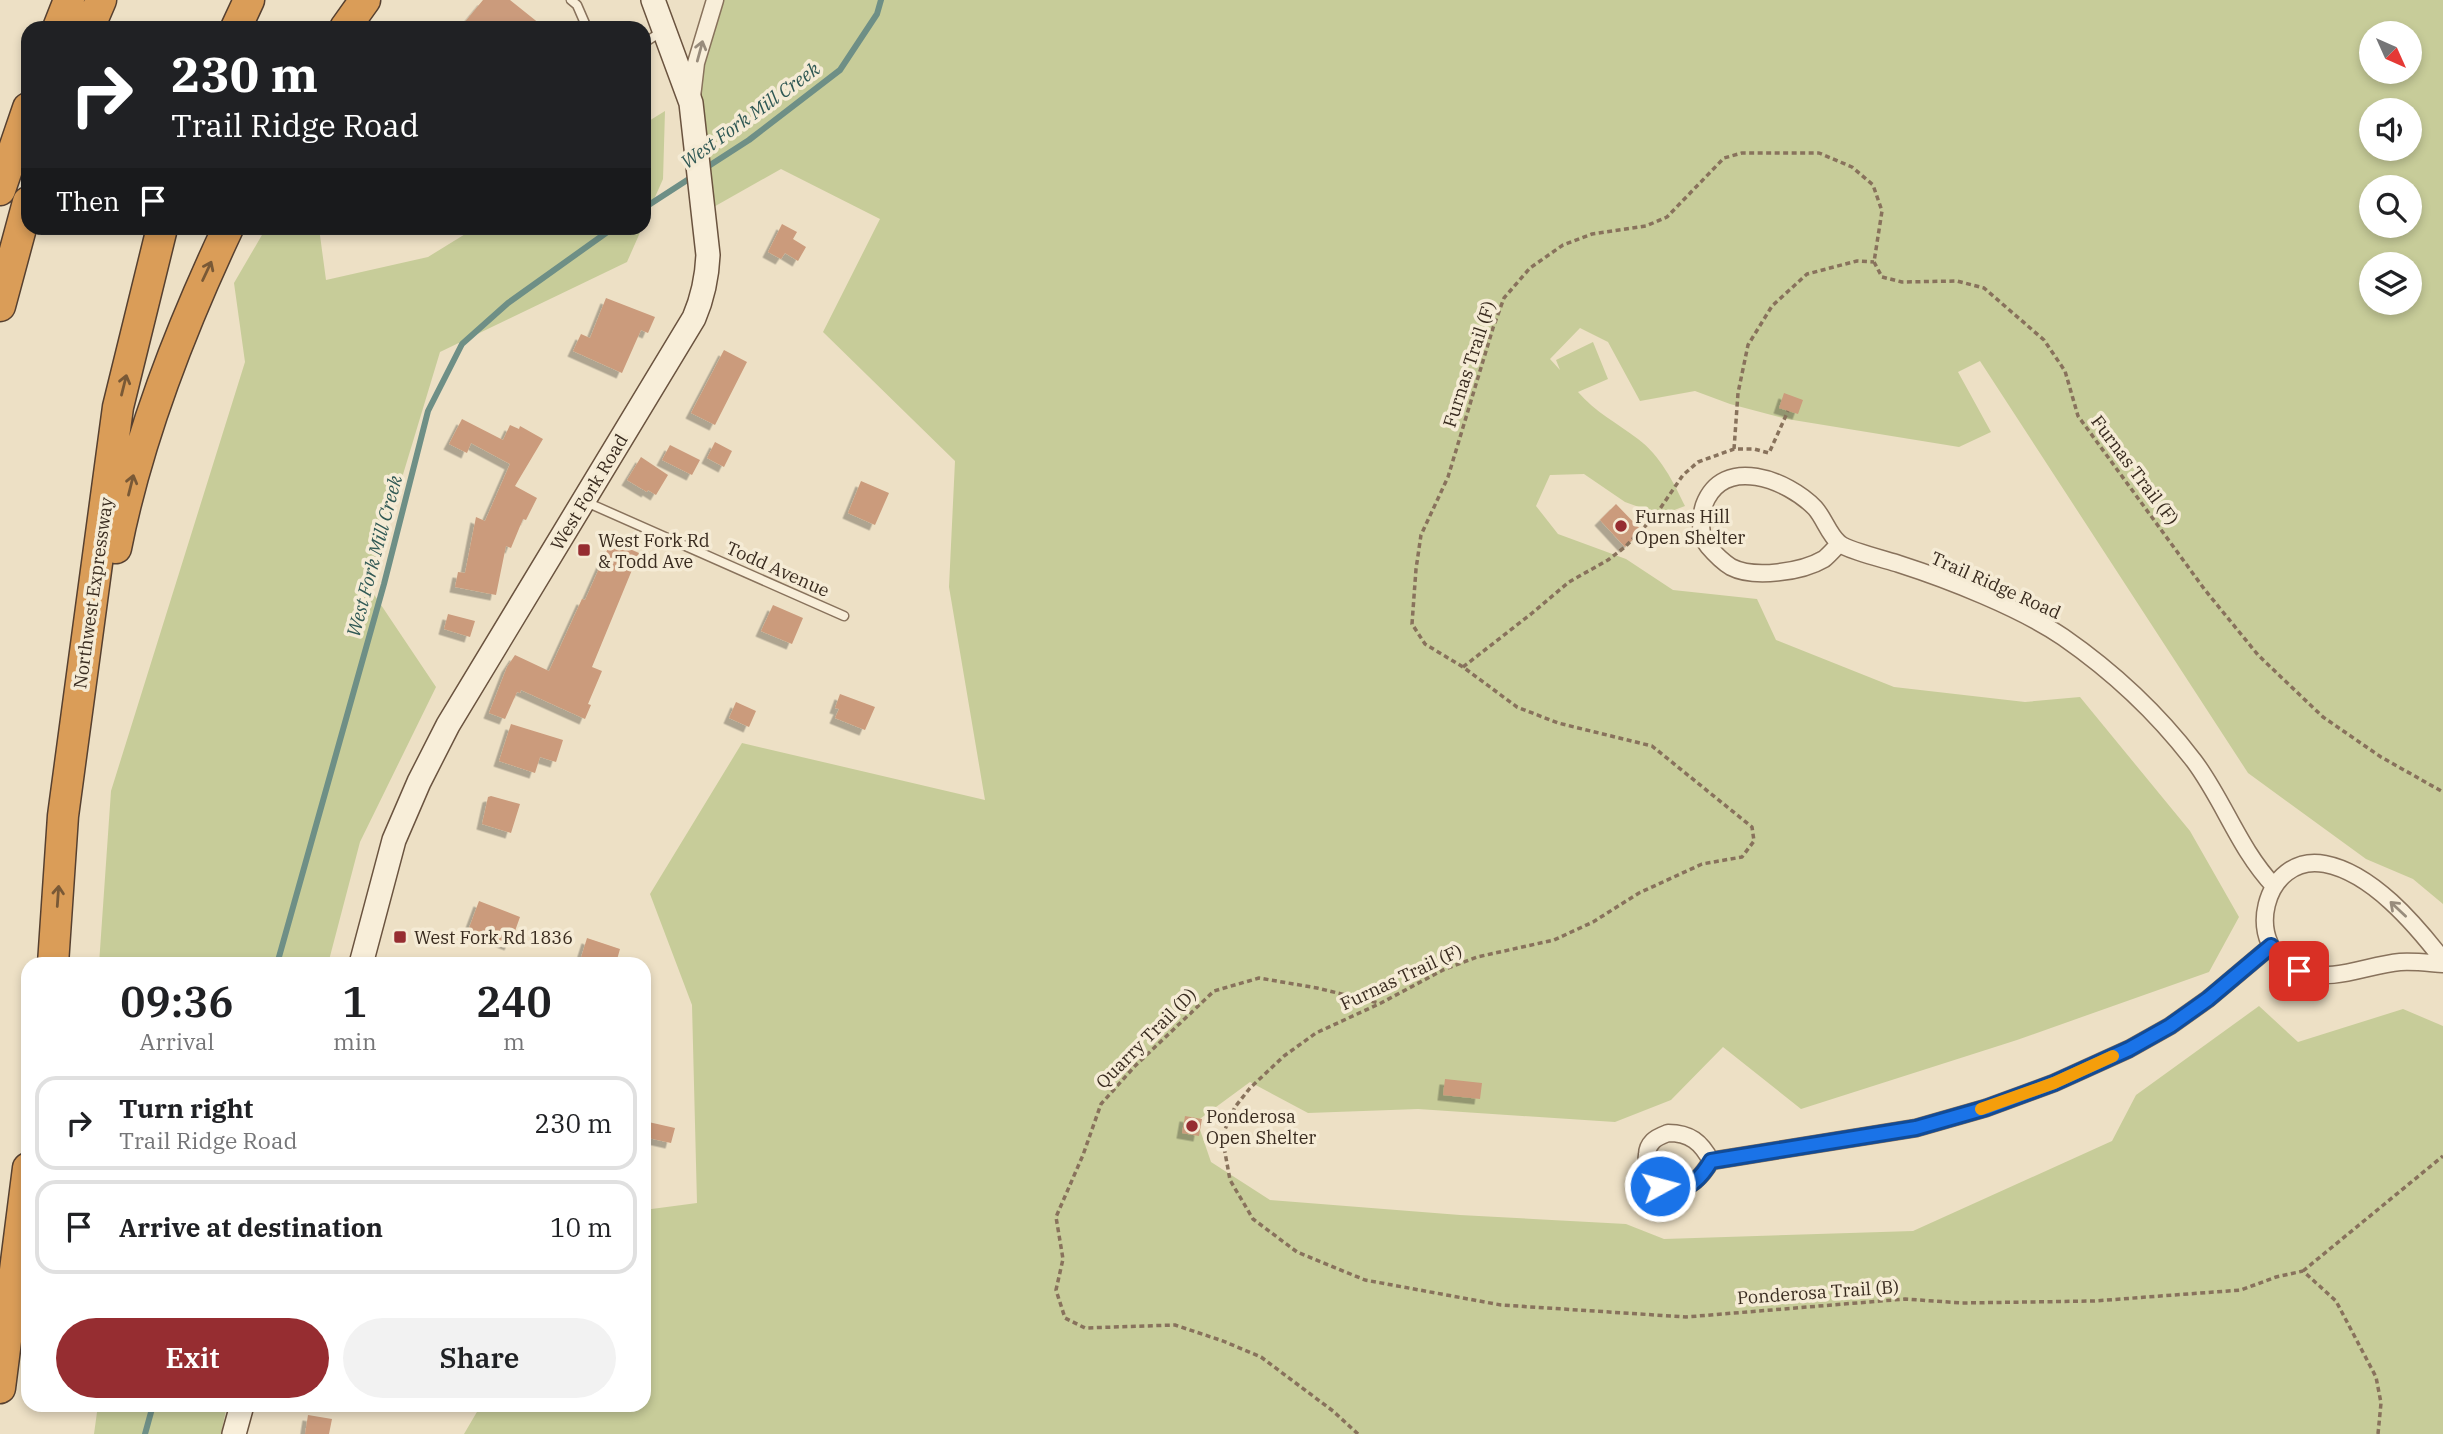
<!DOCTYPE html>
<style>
:root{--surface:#fff;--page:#f2f2f2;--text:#202124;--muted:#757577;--line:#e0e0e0;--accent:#962d31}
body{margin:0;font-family:"IBM Plex Serif",serif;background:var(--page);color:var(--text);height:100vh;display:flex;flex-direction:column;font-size:26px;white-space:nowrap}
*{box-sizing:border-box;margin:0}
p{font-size:23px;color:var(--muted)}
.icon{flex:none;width:38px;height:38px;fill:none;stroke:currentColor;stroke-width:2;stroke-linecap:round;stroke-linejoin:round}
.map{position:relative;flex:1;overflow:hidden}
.drawer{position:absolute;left:21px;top:957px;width:630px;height:455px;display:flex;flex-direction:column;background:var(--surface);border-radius:21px;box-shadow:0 4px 10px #0003}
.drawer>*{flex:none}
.top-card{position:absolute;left:21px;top:21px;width:630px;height:214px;border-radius:21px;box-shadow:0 4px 10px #0003;background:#202124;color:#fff;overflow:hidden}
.needle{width:46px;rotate:135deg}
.tools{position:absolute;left:2359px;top:21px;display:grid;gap:14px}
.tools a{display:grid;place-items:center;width:63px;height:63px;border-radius:50%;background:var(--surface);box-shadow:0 4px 10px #0003;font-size:35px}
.pin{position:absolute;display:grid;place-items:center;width:60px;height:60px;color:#fff;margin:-30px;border-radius:14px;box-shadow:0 4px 10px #0006}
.me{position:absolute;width:77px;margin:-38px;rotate:83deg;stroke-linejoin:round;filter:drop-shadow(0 0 5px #0008)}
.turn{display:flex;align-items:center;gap:24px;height:147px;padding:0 35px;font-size:32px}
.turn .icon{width:91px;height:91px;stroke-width:2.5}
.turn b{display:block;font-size:49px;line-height:60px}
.then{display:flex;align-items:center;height:66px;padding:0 35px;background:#0003;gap:14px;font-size:26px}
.eta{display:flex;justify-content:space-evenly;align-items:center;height:119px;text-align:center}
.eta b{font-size:42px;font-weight:600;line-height:49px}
.primary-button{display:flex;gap:14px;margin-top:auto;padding:14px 35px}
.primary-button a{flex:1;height:80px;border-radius:42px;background:var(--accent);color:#fff;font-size:28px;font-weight:600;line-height:80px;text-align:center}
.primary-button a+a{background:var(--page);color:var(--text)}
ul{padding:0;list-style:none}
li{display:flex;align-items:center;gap:21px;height:94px;margin:0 14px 10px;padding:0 21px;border:4px solid var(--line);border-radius:21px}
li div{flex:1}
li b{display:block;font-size:26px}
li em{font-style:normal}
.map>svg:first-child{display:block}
.green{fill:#c7cc99;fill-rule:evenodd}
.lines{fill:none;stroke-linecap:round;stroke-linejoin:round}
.stream{stroke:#6e8f86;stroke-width:6}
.building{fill:#cb9b7c;filter:url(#shadow)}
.lane-casing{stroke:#88725c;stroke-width:11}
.street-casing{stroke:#88725c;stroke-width:19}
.secondary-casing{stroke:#6a533f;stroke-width:26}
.highway-casing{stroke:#564030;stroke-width:33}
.path{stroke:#88725c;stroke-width:3.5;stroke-dasharray:5 3.5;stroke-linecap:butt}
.lane{stroke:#f8eed9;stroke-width:8}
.street{stroke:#f8eed9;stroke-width:16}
.secondary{stroke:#f8eed9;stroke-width:23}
.highway{stroke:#da9d58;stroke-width:30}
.oneway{stroke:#988c7c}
.oneway2{stroke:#795936}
.route-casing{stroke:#114b97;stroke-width:18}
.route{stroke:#1a73e8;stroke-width:12}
.slow{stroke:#f59e0b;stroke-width:12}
.poi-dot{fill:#962d31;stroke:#f5ebd5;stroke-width:2.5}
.labels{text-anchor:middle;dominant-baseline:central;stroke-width:7;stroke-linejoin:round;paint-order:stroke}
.street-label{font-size:18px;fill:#392b1f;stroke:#f5ebd5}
.poi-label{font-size:18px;fill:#392b1f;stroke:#f5ebd5;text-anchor:start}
.water-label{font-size:19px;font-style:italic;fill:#2f5854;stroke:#f5ebd5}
</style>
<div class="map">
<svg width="2443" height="1434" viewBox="0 0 2443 1434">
<defs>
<filter id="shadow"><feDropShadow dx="-5.5" dy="5.5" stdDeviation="0" flood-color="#0004"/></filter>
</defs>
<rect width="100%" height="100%" fill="#ede0c5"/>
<!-- green -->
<path class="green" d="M715 0H2443V904L2413 879 2366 859 2248 773 1980 361 1958 372 1991 432 1959 447 1787 419 1730 404 1695 391 1640 401 1608 342 1580 328 1550 359 1560 370 1556 360 1593 342 1608 379 1578 392C1595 412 1617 423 1638 439 1660 455 1674 483 1685 506L1661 515 1625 502 1584 474 1550 475 1536 506 1558 534 1626 559 1673 590 1757 599 1776 640 1894 687 2025 702 2080 697 2190 831 2239 917 2209 972 2017 1040 1801 1109 1723 1047 1671 1100 1615 1122 1418 1109 1308 1113 1250 1082 1197 1121 1211 1162 1270 1200 1460 1215 1626 1224 1664 1239 1913 1231 2112 1141 2136 1095 2259 1006 2298 1042 2403 1009 2443 1026V1434H464L481 1405H644V1210L697 1203 692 1005 650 894 742 743 985 800 949 587 955 461 823 332 880 219 781 169 703 213 691 103ZM2371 33H2410V72H2371ZM2371 110H2410V149H2371ZM2371 187H2410V226H2371ZM2371 264H2410V303H2371Z
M665 111 663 179 644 222V124Z
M266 228H319L326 280 428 257 475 228H642L627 262 440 352 369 587 436 687 360 842 328 964H99L111 791 245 362 234 283Z
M98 1405H227L221 1434H94Z"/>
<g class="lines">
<!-- stream -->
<path class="stream" d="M704 169 749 140 840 70 877 14 881 0
M644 208 695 175
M277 964 384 584 428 411 462 344 508 303 613 228
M145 1434 153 1405"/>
</g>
<!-- building -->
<path class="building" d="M483 0H510L545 28H460Z
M782 224 797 232 793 239 806 247 798 261 785 253 781 259 768 252Z
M606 298 655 317 648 333 641 330 622 373 573 351 581 334 590 338Z
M724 350 747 362 715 425 691 413Z
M1784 393 1803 400 1798 414 1779 408Z
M462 419 503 440 510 425 519 429 520 426 543 439 515 486 537 498 526 520 523 519 511 548 506 546 496 595 455 587 458 572 465 573 476 517 485 521 510 464 471 443 467 453 449 444Z
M715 442 732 451 724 467 707 458Z
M670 445 700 460 692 475 662 460Z
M641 457 668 475 656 495 648 490 647 492 627 480Z
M861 481 889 493 875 525 848 513Z
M1616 504 1642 531 1625 547 1600 520Z
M616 543 639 553 592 667 602 671 588 704 591 705 585 719 521 690 520 693 517 692 505 719 489 713 507 667 515 655 549 671 582 599 585 600 609 546 613 548Z
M773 605 803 618 792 644 761 631Z
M448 614 475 621 470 637 444 629Z
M840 694 875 707 865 730 835 718 839 709 835 708Z
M736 702 756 711 749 727 729 718Z
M511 724 563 740 556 762 540 757 535 773 499 761Z
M491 796 520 804 511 833 482 824 488 797Z
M479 901 520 917 510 945 471 930 469 928Z
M587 938 620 949 616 963 599 958 597 964H579Z
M1445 1079 1482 1083 1480 1099 1443 1095Z
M1185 1116 1202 1119 1199 1136 1182 1133Z
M644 1121 675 1128 671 1143 644 1137Z
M308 1415 332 1419 329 1434H305Z"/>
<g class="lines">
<!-- lane casing -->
<g class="lane-casing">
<path id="lane" d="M571 0 577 5 587 28
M644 43 661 32
M586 502 844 616"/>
</g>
<!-- street casing -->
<g class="street-casing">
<path id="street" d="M692 97 696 63 715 0
M1839 544C1834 549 1829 555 1824 559 1802 572 1754 579 1731 567 1723 562 1714 553 1708 546 1699 535 1700 518 1704 505 1723 454 1788 480 1815 508 1824 518 1829 535 1839 543 1846 550 1887 560 1899 564 1949 580 2020 608 2063 637 2112 671 2158 714 2194 761 2224 801 2239 849 2274 886
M2443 960C2415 924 2372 873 2325 864 2264 852 2239 949 2300 971 2333 983 2367 965 2400 962 2414 961 2429 963 2443 964
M1668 1133C1690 1133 1701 1142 1711 1161 1704 1173 1693 1186 1679 1189 1658 1192 1644 1175 1647 1155 1647 1150 1649 1145 1653 1141 1657 1137 1663 1135 1668 1133Z
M1711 1161 1916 1128 1986 1108 2054 1083 2129 1049 2170 1026 2208 999 2271 946"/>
</g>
<!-- secondary casing -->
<g class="secondary-casing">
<path id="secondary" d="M361 964 394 840 419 782 448 725 694 318C703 297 707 278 708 255L691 103 653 0
M234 1434 242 1405"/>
</g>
<!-- highway casing -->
<g class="highway-casing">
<path id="highway" d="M58 28 69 0
M89 28 101 0
M236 28 249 0
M345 28 365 0
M0 190 28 108
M0 306 28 202
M116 548C138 437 180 330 228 228
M53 964 63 816 118 407 162 228
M0 1388 28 1168"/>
</g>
<!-- path -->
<path class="path" d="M1734 449 1738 393 1748 345 1772 306 1807 274 1857 261 1874 262
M1463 667 1531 614 1569 582 1608 560 1625 547 1655 516 1683 475 1698 462 1734 449H1754L1769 453 1788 411
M2303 1271 2443 1156
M1358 1434 1333 1411 1261 1357 1223 1341 1175 1325 1085 1328 1065 1318 1056 1290 1063 1259 1056 1217 1083 1155 1101 1104 1135 1066 1214 991 1259 978 1317 988 1379 1003
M2378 1434 2381 1403 2376 1377 2336 1301 2303 1271 2276 1277 2241 1290 2094 1301 1962 1303 1905 1299 1686 1317 1501 1305 1365 1280 1297 1252 1253 1219 1230 1180 1222 1136 1235 1107 1250 1088 1284 1056 1316 1033 1381 1003 1443 970 1477 957 1554 940 1593 922 1639 893 1702 864 1742 857 1754 841 1752 827 1652 746 1558 723 1517 707 1463 667 1425 644 1412 624 1416 569 1421 535 1448 477 1493 328 1504 298 1530 268 1563 245 1592 234 1646 226 1667 217 1724 158 1742 153H1819L1852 167 1873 185 1882 211 1874 262 1882 277 1902 282 1957 281 1984 288 2044 340 2065 371 2078 416 2205 590 2258 655 2323 717 2381 757 2443 792"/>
<!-- lane -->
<use href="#lane" class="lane"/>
<!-- street -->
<use href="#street" class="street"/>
<!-- secondary -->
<use href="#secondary" class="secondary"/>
<!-- highway -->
<use href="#highway" class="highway"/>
</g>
<!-- one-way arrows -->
<defs><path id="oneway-shaft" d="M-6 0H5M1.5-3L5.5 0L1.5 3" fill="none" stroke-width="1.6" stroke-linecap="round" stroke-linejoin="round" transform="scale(1.75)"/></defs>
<g class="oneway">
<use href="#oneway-shaft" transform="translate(700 51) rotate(-75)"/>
<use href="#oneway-shaft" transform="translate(2398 909) rotate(-137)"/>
</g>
<g class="oneway2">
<use href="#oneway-shaft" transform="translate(207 271) rotate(-65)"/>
<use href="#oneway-shaft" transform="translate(124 385) rotate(-76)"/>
<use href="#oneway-shaft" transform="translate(131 485) rotate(-76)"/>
<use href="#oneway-shaft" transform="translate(58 896) rotate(-86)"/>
</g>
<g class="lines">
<!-- route casing -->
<g class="route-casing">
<path id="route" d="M1660 1186C1665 1187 1672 1190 1677 1189 1692 1188 1704 1173 1711 1161L1916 1128 1986 1108 2054 1083 2129 1049 2170 1026 2208 999 2271 946 2283 961 2299 971"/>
</g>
<!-- route -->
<use href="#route" class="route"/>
<!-- slow -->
<path class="slow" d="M1981 1109 2054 1083 2113 1056"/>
</g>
<!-- markers -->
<g class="poi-dot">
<circle cx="1621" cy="526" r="7"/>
<rect x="577" y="543" width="14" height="14" rx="3.5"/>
<rect x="393" y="930" width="14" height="14" rx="3.5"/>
<circle cx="1192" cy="1126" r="7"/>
</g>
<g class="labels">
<!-- street labels -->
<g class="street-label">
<text transform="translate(1469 364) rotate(-72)">Furnas Trail (F)</text>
<text transform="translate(2135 470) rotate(53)">Furnas Trail (F)</text>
<text transform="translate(589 492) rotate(-59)">West Fork Road</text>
<text transform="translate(778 569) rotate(24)">Todd Avenue</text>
<text transform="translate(1996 585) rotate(24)">Trail Ridge Road</text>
<text transform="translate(93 593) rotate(-82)">Northwest Expressway</text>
<text transform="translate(1401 977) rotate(-25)">Furnas Trail (F)</text>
<text transform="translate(1146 1038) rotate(-45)">Quarry Trail (D)</text>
<text transform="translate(1818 1292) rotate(-4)">Ponderosa Trail (B)</text>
</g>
<!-- poi labels -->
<g class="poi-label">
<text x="1635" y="516">Furnas Hill<tspan x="1635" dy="21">Open Shelter</tspan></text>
<text x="598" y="540">West Fork Rd<tspan x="598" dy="21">&amp; Todd Ave</tspan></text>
<text x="414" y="937">West Fork Rd 1836</text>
<text x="1206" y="1116">Ponderosa<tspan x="1206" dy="21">Open Shelter</tspan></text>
</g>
<!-- water labels -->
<g class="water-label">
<text transform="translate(750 115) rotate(-36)">West Fork Mill Creek</text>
<text transform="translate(374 556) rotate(-75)">West Fork Mill Creek</text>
</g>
</g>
</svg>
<div class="tools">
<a><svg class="needle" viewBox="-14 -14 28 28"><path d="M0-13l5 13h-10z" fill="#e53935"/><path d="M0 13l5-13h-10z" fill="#757577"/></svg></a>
<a><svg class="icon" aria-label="sound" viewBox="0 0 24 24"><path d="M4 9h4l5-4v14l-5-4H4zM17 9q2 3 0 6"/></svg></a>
<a><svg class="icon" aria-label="search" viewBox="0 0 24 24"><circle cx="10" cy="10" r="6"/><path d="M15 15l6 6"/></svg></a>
<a><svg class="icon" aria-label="layers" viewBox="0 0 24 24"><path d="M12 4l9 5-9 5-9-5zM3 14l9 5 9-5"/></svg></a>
</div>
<div class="pin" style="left:2299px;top:971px;background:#d93025"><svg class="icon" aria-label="arrive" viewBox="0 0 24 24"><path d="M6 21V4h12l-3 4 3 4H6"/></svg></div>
<svg class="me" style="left:1660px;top:1186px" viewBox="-20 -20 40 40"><circle r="17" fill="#1a73e8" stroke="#fff" stroke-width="3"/><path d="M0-11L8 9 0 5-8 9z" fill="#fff"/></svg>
<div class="top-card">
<div class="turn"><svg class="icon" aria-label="right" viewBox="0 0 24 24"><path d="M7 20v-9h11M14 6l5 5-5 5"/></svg><div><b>230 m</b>Trail Ridge Road</div></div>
<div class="then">Then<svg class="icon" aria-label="arrive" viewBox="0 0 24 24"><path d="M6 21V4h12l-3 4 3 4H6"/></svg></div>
</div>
<section class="drawer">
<div class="eta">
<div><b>09:36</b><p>Arrival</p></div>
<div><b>1</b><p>min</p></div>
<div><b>240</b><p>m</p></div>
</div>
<ul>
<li><svg class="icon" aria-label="right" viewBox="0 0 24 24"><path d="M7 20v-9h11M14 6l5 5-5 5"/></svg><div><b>Turn right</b><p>Trail Ridge Road</p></div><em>230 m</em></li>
<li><svg class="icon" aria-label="arrive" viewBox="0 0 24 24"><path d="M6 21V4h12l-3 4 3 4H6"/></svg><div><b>Arrive at destination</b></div><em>10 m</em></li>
</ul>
<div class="primary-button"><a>Exit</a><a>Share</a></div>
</section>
</div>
